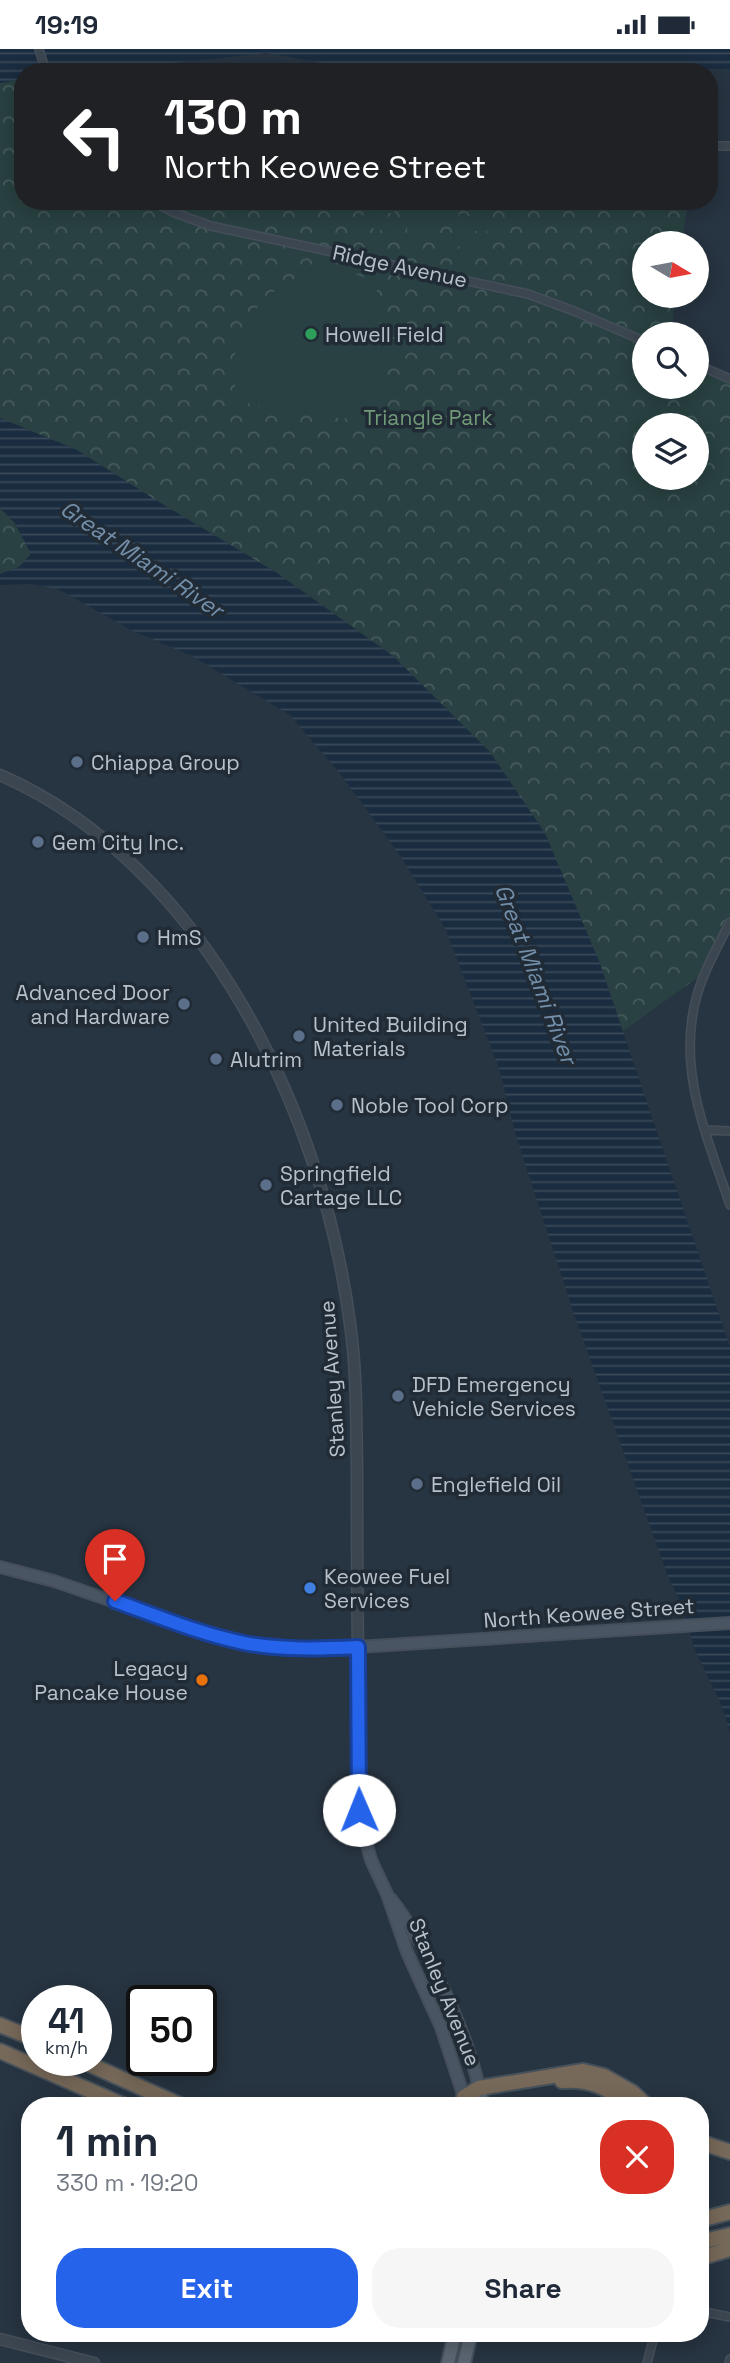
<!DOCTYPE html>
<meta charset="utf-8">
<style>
:root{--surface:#fff;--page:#f6f6f7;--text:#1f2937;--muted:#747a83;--accent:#2563eb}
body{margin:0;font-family:"Space Grotesk",sans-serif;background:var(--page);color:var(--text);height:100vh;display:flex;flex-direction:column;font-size:26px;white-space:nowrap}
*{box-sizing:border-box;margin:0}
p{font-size:23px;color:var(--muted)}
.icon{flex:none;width:38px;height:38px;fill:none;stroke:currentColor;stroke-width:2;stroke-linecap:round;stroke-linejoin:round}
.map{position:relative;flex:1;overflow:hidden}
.details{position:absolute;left:21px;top:2048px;width:688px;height:245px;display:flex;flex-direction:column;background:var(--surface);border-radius:28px;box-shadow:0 4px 18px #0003}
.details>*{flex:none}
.banner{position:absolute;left:14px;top:14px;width:704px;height:147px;border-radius:28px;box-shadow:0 4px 18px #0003;background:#202124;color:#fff;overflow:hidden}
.needle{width:46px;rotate:100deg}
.tools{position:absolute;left:632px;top:182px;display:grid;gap:14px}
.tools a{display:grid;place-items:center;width:77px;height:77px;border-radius:50%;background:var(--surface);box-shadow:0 4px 18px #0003;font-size:35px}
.speed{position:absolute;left:21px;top:1936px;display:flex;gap:14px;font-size:35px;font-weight:700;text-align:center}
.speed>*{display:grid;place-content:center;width:91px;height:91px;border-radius:50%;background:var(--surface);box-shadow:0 4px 18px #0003;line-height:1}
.speed small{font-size:18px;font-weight:400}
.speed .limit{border:4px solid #111;border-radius:10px;background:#fff;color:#111}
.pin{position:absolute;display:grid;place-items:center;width:60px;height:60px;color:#fff;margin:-72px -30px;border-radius:50% 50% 50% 0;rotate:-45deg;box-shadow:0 0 7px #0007}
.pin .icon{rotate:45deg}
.me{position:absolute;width:77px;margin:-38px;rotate:359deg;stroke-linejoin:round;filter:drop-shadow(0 0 5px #0008)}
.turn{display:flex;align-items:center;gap:24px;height:147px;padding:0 35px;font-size:32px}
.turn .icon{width:91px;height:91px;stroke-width:2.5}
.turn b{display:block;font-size:49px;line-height:60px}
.round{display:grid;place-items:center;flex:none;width:74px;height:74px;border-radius:28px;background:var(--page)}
.summary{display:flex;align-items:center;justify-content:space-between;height:119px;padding:0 35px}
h1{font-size:42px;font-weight:600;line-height:52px}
.cta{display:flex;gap:14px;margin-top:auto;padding:14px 35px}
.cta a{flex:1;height:80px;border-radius:28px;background:var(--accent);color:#fff;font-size:28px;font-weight:600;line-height:80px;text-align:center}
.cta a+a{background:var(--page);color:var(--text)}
.status{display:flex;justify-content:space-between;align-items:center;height:49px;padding:0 35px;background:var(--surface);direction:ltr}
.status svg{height:19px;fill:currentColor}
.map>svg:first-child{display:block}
.forest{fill:url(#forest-crowns);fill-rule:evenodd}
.pitch{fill:#294142}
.water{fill:url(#water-rules)}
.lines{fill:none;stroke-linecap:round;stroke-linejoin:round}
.minor-casing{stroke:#454f5a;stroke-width:10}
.tertiary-casing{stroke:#454f5a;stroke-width:13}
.secondary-casing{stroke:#454f5a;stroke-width:14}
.primary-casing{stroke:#454f5a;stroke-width:16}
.motorway-casing{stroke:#46515b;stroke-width:18}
.minor{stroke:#3c4651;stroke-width:7}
.tertiary{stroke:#3c4651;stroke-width:10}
.secondary{stroke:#4a5564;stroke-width:10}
.primary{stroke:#5a6571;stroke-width:12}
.motorway{stroke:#776959;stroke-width:14}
.route-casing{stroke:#184099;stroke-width:18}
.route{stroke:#2563eb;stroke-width:12}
.leisure-dot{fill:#2e9e5b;stroke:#202b36;stroke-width:2.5}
.service-dot{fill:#5c6f8a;stroke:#202b36;stroke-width:2.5}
.shop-dot{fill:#3f7fe0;stroke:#202b36;stroke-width:2.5}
.food-dot{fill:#e8710a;stroke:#202b36;stroke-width:2.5}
.labels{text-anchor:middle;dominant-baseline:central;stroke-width:7;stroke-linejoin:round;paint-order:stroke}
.street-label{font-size:21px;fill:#b8c1cb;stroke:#202b36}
.poi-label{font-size:21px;fill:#b8c1cb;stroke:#202b36;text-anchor:start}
.park-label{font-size:21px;fill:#719b77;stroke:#202b36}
.water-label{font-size:23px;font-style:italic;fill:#738ea8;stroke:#202b36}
</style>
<div class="status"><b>19:19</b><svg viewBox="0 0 49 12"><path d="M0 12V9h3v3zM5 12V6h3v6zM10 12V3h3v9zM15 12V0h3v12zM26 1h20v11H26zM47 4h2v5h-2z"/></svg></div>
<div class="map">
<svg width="730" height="2314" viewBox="0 0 730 2314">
<defs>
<pattern id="forest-crowns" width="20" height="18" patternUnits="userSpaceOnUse" patternTransform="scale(1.75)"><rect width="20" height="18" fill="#294142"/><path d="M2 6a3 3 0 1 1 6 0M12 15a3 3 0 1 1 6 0" fill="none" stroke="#465b5c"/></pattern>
<pattern id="water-rules" width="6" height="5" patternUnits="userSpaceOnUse" patternTransform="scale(1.75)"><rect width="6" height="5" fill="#1a2c3f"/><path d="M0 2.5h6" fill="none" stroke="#394959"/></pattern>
</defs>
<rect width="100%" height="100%" fill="#273441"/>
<!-- forest -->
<path class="forest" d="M23 30V152H688L682 194H644V247H676L671 285H644V338H696L697 315 730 330V873L704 924 623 982 599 912 490 703 393 607 277 524 154 450 77 401 0 369V34ZM644 376H696V429H644Z
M0 459 15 474 31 505 19 518 0 525Z"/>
<!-- pitch -->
<path class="pitch" d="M366 152H397L394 165 365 158Z
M461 152H492L489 166 460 160Z
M413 154 443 161 440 174 410 168Z
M364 163 394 169 391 183 361 177Z
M459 165 488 171 486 184 456 178Z
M409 173 439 179 436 193 406 186Z
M455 183 484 189 482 202 452 196Z
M326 220 350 224 376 232 383 316 381 363 373 371 320 368 241 353C238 343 232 331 233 321 236 269 275 228 326 220Z"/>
<!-- water -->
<path class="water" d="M0 0H730V20L547 23 443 20 329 15 267 4 85 23H23V30L0 34Z
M0 369 77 401 154 450 277 524 393 607 490 703 545 784 599 912 730 1298V1683L721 1655 694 1599 683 1558 669 1530 575 1268 516 1087 499 1019 445 879 401 808 342 727 290 666 192 607 131 581 58 540 31 535 0 536V525L19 518 31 505 15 474 0 459Z"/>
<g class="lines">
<!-- minor casing -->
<g class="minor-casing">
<path id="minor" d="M39 0 46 23
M709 97H730
M152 152 175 164 211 177 528 245 574 262 644 292
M696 315 730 330
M730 873C718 897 704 921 697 946 676 1020 707 1087 730 1156
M705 1081 730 1082
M700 2262 730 2268
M647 2314 655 2284
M729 2314 730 2310"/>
</g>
<!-- tertiary casing -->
<g class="tertiary-casing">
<path id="tertiary" d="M0 726C204 815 323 1064 350 1275 357 1323 356 1370 357 1418 357 1478 357 1538 358 1598
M0 2290 94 2314"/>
</g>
<!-- secondary casing -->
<g class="secondary-casing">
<path id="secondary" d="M0 1518 54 1532 196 1581 244 1594 297 1600 358 1598 730 1574
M358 1598V1752L361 1774 371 1811 387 1845 407 1903 441 1978 464 2048
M391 1850C425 1893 468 1985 479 2039"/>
</g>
<!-- primary casing -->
<g class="primary-casing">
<path id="primary" d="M479 2039 483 2056
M448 2314 455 2284
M464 2314 471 2284"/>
</g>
<!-- motorway casing -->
<g class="motorway-casing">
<path id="motorway" d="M0 1976 37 1991
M0 2002 123 2056
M80 2011 180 2056
M562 2032C589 2030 608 2038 627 2056
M464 2048 479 2039 583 2022 604 2027 632 2043 646 2056
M700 2093 730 2103
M700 2171 730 2163
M700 2193 730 2186
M700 2209 730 2200"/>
</g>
<!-- minor -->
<use href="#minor" class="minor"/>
<!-- tertiary -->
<use href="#tertiary" class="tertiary"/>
<!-- secondary -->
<use href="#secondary" class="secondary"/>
<!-- primary -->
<use href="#primary" class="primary"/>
<!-- motorway -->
<use href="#motorway" class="motorway"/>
</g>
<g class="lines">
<!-- route casing -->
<g class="route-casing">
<path id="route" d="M115 1552C157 1567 200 1585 244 1594 282 1601 319 1600 358 1598L359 1761"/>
</g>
<!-- route -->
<use href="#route" class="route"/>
</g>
<!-- markers -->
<circle class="leisure-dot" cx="311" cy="285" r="7"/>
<g class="service-dot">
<circle cx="77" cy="713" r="7"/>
<circle cx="38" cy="793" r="7"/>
<circle cx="143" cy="888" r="7"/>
<circle cx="184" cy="955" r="7"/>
<circle cx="299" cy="987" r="7"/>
<circle cx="216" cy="1010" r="7"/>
<circle cx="337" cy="1056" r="7"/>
<circle cx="266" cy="1136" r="7"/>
<circle cx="398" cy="1347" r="7"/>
<circle cx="417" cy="1435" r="7"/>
</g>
<circle class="shop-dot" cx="310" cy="1539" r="7"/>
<circle class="food-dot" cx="202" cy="1631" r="7"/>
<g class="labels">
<!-- street labels -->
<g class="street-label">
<text transform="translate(400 217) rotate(12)">Ridge Avenue</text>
<text transform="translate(332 1330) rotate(-94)">Stanley Avenue</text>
<text transform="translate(589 1564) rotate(-4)">North Keowee Street</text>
<text transform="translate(445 1943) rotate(68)">Stanley Avenue</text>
</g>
<!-- poi labels -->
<g class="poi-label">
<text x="325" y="285">Howell Field</text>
<text x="91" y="713">Chiappa Group</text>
<text x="52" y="793">Gem City Inc.</text>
<text x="157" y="888">HmS</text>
<text x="170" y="943" text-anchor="end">Advanced Door<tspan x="170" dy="24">and Hardware</tspan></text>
<text x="313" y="975">United Building<tspan x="313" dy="24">Materials</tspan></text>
<text x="230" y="1010">Alutrim</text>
<text x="351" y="1056">Noble Tool Corp</text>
<text x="280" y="1124">Springfield<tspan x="280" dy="24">Cartage LLC</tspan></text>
<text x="412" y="1335">DFD Emergency<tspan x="412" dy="24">Vehicle Services</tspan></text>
<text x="431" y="1435">Englefield Oil</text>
<text x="324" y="1527">Keowee Fuel<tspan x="324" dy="24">Services</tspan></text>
<text x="188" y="1619" text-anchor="end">Legacy<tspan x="188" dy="24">Pancake House</tspan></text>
</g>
<!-- park labels -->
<g class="park-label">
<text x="428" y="368">Triangle Park</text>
</g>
<!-- water labels -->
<g class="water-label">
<text transform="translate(142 510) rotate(34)">Great Miami River</text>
<text transform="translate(536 925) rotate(69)">Great Miami River</text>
</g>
</g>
</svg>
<div class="tools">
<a><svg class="needle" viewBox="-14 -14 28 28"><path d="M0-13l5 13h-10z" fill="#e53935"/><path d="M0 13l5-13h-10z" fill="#747a83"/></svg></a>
<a><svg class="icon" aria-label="search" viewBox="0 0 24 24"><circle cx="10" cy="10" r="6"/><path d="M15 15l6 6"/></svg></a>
<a><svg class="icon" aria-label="layers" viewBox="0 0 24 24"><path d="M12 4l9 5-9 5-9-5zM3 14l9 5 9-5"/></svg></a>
</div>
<div class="speed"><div>41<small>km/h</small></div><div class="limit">50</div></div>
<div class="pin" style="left:115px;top:1552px;background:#d93025"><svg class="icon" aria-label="arrive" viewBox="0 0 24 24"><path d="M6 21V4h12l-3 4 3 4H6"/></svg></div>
<svg class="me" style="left:359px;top:1761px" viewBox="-20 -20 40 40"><circle r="19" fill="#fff"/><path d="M0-13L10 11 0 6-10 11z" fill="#2563eb"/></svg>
<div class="banner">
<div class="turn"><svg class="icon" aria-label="left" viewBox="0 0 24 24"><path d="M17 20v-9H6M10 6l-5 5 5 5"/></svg><div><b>130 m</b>North Keowee Street</div></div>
</div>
<section class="details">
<div class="summary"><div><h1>1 min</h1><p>330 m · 19:20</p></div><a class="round" style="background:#d93025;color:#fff"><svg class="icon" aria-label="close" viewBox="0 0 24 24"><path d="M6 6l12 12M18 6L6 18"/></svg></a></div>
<div class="cta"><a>Exit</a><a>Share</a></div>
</section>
</div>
